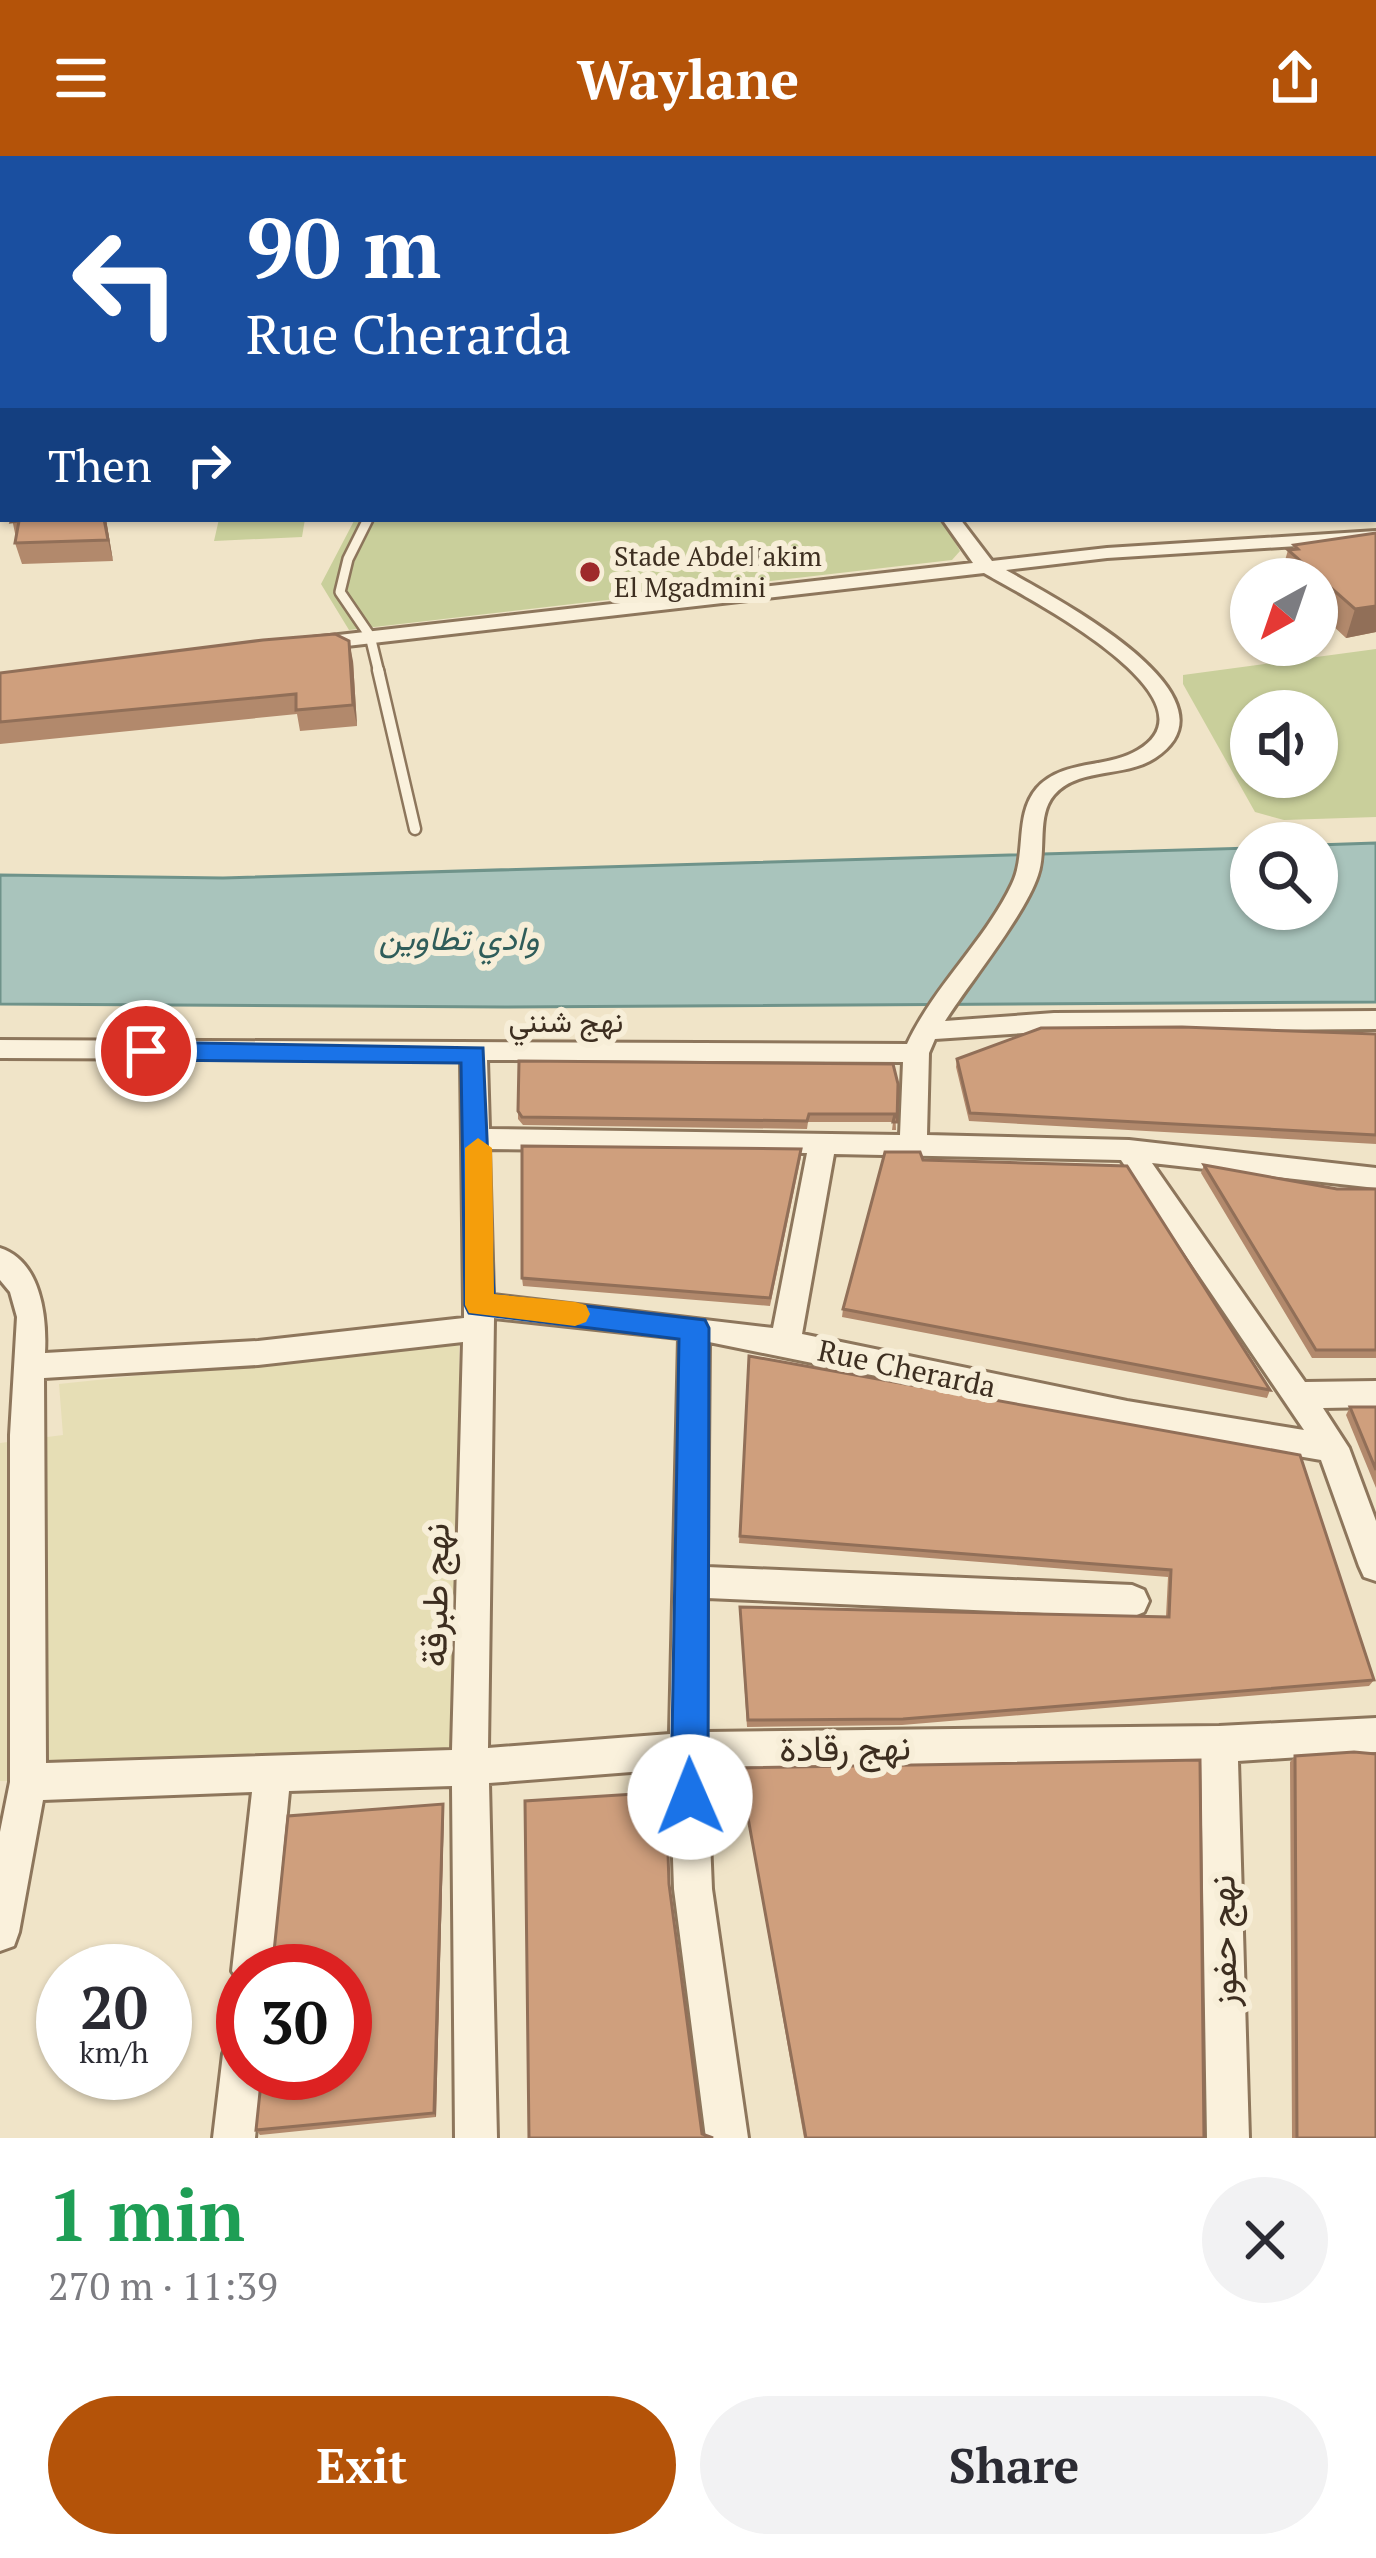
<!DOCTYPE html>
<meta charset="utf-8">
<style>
:root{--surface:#fff;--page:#f2f2f3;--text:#2b2b33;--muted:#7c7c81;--accent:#b45309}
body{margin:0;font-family:"PT Serif",Vazirmatn,serif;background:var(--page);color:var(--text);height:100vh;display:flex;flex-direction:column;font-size:45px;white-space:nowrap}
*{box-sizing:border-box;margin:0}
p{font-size:39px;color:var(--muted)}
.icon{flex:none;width:66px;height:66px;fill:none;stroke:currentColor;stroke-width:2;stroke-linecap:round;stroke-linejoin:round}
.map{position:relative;height:1982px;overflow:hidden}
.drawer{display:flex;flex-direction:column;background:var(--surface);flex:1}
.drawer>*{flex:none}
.banner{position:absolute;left:0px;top:0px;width:1377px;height:366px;box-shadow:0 3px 9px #0004;background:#1a4fa0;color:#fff;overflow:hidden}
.needle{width:78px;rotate:220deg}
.tools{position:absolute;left:1230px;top:402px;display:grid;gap:24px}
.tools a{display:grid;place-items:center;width:108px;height:108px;border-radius:50%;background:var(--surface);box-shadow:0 3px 9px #0004;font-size:60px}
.speed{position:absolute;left:36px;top:1788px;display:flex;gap:24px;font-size:60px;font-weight:700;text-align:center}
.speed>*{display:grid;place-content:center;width:156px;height:156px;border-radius:50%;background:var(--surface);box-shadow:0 3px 9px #0004;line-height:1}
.speed small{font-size:30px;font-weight:400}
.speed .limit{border:18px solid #d22;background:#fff;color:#111}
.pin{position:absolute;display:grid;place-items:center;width:102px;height:102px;color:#fff;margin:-51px;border:6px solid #fff;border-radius:50%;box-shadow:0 3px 12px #0007}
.me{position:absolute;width:132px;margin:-66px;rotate:359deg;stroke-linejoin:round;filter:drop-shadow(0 0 9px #0008)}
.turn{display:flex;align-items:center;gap:42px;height:252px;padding:0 48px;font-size:54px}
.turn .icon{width:156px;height:156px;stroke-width:2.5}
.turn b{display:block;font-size:84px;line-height:102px}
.then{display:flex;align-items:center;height:114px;padding:0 48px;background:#0003;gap:24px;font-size:45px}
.round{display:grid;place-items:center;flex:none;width:126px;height:126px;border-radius:63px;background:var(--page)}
.headline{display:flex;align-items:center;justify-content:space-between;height:204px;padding:0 48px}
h1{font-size:72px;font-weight:600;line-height:90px;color:#1e9e55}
.primary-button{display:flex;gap:24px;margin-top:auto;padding:24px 48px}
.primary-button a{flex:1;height:138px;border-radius:72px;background:var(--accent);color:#fff;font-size:48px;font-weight:600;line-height:138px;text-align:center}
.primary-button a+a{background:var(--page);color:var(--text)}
header{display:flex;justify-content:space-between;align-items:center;height:156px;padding:0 48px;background:var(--accent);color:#fff;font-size:54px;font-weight:600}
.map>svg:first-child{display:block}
.farmland{fill:#e6deb5}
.green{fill:#c9cf9b;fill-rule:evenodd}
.water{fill:#a9c4bc;stroke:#6f938a;stroke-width:3}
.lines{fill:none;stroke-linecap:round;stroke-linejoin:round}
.lane-far1-casing{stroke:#8d765c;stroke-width:14}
.lane-casing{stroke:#8d765c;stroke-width:15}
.street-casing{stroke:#8d765c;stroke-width:6}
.secondary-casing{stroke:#6f573f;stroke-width:6}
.primary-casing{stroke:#5b4430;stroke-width:6}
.lane-far1{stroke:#faf1dc;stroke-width:9}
.lane{stroke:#faf1dc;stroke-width:10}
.street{fill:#faf1dc;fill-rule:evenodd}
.secondary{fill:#faf1dc;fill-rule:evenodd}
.primary{fill:#f3d9a0;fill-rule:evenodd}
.wall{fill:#b2896c}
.shaded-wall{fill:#916f58}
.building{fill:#cf9f7d;stroke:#916f58;stroke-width:3}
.route{fill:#1a73e8;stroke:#114b97;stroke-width:3}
.slow{fill:#f59e0b}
.poi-dot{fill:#9e2a2b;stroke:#f7eed8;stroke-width:4.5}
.labels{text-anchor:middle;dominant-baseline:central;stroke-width:12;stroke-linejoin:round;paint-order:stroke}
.far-poi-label{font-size:27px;fill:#3d2e20;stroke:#f7eed8;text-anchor:start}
.street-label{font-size:30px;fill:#3d2e20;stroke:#f7eed8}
.water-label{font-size:33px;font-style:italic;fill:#2f5d5a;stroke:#f7eed8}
.near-street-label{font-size:36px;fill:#3d2e20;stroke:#f7eed8}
</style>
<header><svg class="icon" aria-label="menu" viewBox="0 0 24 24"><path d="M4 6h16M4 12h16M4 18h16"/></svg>Waylane<svg class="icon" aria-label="share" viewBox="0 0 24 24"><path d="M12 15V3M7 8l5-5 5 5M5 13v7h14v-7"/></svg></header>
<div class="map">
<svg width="1376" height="1982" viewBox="0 0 1376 1982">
<rect width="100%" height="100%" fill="#f0e4c8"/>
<!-- farmland -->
<path class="farmland" d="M459 1186 460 1631 0 1625V1287L63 1279 59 1228Z"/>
<!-- green -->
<path class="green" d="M219 363H305L302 381 214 385Z
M355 363H942L960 395 952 404 349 474 321 428Z
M1376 493V661L1284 664 1255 656 1183 528V519ZM1317 555V621H1251V555Z"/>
<!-- water -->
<path class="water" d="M1376 687V846L505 851 0 848V719L223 722 1251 692V753H1317V689Z"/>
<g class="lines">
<!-- lane-far1 casing -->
<g class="lane-far1-casing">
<path id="lane-far1" d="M368 363 348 403 340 436 370 480 379 517"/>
</g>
<!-- lane casing -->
<g class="lane-casing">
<path id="lane" d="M378 514 415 673"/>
</g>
<!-- street casing -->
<g class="street-casing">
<path id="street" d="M337 0H351L335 3Z
M648 0H660V3H648Z
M1374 42 1376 43V51L1374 50Z
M1374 183H1376V191H1374Z
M1374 216 1376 217V228L1374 227Z
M1374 330H1376V340H1374Z
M942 363H960L992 405 1107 392 1376 375V385L1107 402 1006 414C1047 438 1249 540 1155 602 1125 622 1078 611 1054 639 1036 660 1047 695 1038 719 1025 759 970 826 945 865L1054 857 1376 855V873L1054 875 935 883 929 897 927 979 1129 984 1376 1012V1032L1152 1007 1305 1226 1376 1225V1251L1323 1252 1349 1292 1376 1365V1425L1364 1421 1359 1410 1321 1304 1127 1271 709 1186 707 1411 1132 1429 1144 1434 1149 1445 1144 1456 1132 1461 707 1442 706 1576 1219 1570 1376 1562V1596L1238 1605 1249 1982H1207L1201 1606 707 1611 712 1733 748 1982H706L674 1733 670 1613 489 1627 497 1982H455L452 1630 289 1635 272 1815H243V1831L232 1815 252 1636 43 1644 19 1776 14 1790 0 1795V1676L10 1626V1279L17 1161 10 1136 0 1124V1092C41 1105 47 1161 45 1197L258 1185 464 1162V1149L461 904 0 902V884L907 888C934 830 985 785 1012 728 1027 697 1014 659 1037 632 1063 603 1107 613 1138 594 1226 542 1018 437 984 417L312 494 302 488 312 482 973 407ZM487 904 903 906 900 979 489 973ZM489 993 807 997 773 1172 493 1139ZM834 998 1121 1004 1304 1274 1127 1245 802 1178ZM494 1162 679 1182 670 1578 488 1592ZM463 1186 452 1594 46 1607 44 1222 258 1209Z
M243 1878V1917H261L255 1982H213L223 1898 229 1884Z"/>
</g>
<!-- secondary casing -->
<g class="secondary-casing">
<path id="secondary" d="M0 3H4L3 13H0Z"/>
</g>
<!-- primary casing -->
<g class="primary-casing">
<path id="primary" d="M0 206H3V220H0Z
M1374 279H1376V295H1374Z"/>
</g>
<!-- lane-far1 -->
<use href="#lane-far1" class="lane-far1"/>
<!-- lane -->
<use href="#lane" class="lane"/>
<!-- street -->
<use href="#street" class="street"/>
<!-- secondary -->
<use href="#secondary" class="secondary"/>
<!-- primary -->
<use href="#primary" class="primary"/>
</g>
<!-- wall -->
<path class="wall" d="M0 12H3V190H0Z
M12 363H106L113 405 22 408 15 387 16 382Z
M1376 377V476L1346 482 1317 455V423L1280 422 1288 394 1293 393 1294 389Z
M353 505 357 570 300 575 297 558 0 588V517Z
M1376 878V988L969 965 956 911 957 903Z
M893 908 896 974H892L893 966H808L807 973 523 969 518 963V955Z
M801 1001 770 1150 523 1130 522 1122Z
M923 1004 1270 1234 1267 1242 842 1161 843 1153Z
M1204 1009 1337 1033H1376V1202H1312L1201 1017Z
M749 1200 1300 1299 1374 1524 1369 1530 902 1569 747 1571 740 1458 1166 1460 1168 1421 739 1387Z
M1350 1251H1376V1332L1346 1259Z
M1295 1600 1376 1982H1292L1290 1606Z
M739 1612 1204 1982H804Z
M443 1648 444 1654 436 1961 260 1979 256 1974Z"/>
<!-- shaded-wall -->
<path class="shaded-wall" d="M3 327V344L0 345V328Z
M104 363H106L113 405 108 384Z
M1376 450V476L1346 482 1355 453Z
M349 485 353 505 357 570 353 549Z
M443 1648 444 1654 436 1961 434 1957Z"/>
<!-- building -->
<path class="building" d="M0 12H3V45L0 46Z
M0 55 3 57V136L0 134Z
M3 136V175H0V145Z
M0 260H3V327L0 328Z
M12 363H104L108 384 15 387 19 365 11 366Z
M1376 377V450L1355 453 1288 394 1298 393 1294 389Z
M335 478 349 485 353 549 296 554V538L0 566V517L263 484Z
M1182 871 1376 878V979L970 957 957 903 1041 872Z
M519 905 893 908 898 928 897 966H893L895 958H809L807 965 522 961 518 955Z
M522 990 801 993 770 1142 522 1122Z
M885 996H920L923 1004 1127 1010 1270 1234 843 1153Z
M1204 1009 1337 1033H1376V1194H1316Z
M749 1200 1300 1299 1374 1524 903 1563 748 1564 740 1451 1169 1461 1171 1414 740 1380Z
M1350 1251H1376V1314Z
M1354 1596 1376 1598V1982H1297L1295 1600Z
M1200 1604 1204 1982H806L739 1612Z
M666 1636 669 1728 702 1978 713 1982H529L525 1645Z
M443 1648 434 1957 256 1974 262 1917H345V1815H272L288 1660Z"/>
<!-- route -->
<path class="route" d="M146 886 483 892 494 1139 705 1164 709 1172 708 1641 703 1654 690 1659 677 1654 671 1641 679 1183 469 1157 465 1149 461 907 146 904 133 895Z"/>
<!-- slow -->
<path class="slow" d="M478 982 492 992 494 1138 575 1146 586 1149 590 1158 586 1166 575 1170 469 1157 465 1149V992Z"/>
<!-- markers -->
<circle class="poi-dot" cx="590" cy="416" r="12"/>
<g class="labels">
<!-- far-poi labels -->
<g class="far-poi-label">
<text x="614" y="400">Stade Abdelاakim<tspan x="614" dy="31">El Mgadmini</tspan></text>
</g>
<!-- street labels -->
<g class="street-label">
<text x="566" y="865">نهج شنني</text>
<text transform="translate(907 1212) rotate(12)">Rue Cherarda</text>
</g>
<!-- water labels -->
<g class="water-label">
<text x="459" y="781">وادي تطاوين</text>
</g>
<!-- near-street labels -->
<g class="near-street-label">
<text transform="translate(434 1439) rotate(-89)">نهج طبرقة</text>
<text transform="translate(845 1591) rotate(-1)">نهج رقادة</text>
<text transform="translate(1222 1785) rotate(-91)">نهج حفوز</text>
</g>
</g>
</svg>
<div class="tools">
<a><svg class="needle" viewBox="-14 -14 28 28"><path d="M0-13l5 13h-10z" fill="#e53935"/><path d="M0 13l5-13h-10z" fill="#7c7c81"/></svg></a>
<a><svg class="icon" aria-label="sound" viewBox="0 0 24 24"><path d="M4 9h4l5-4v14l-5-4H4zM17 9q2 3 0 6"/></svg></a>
<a><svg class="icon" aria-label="search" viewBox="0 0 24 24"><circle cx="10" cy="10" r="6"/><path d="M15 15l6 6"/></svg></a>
</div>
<div class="speed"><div>20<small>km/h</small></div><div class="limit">30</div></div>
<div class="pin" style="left:146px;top:895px;background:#d93025"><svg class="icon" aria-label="arrive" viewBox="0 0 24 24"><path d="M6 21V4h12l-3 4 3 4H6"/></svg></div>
<svg class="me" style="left:690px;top:1641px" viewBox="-20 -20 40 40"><circle r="19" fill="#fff"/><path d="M0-13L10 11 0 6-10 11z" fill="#1a73e8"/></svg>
<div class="banner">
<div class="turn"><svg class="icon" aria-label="left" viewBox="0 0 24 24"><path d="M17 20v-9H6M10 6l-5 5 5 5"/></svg><div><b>90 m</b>Rue Cherarda</div></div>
<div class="then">Then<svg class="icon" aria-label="right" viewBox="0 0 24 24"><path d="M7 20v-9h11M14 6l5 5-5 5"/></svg></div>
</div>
</div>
<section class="drawer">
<div class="headline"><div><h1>1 min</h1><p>270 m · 11:39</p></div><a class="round"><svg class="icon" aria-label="close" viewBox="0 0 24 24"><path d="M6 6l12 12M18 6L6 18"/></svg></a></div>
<div class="primary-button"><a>Exit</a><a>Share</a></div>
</section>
